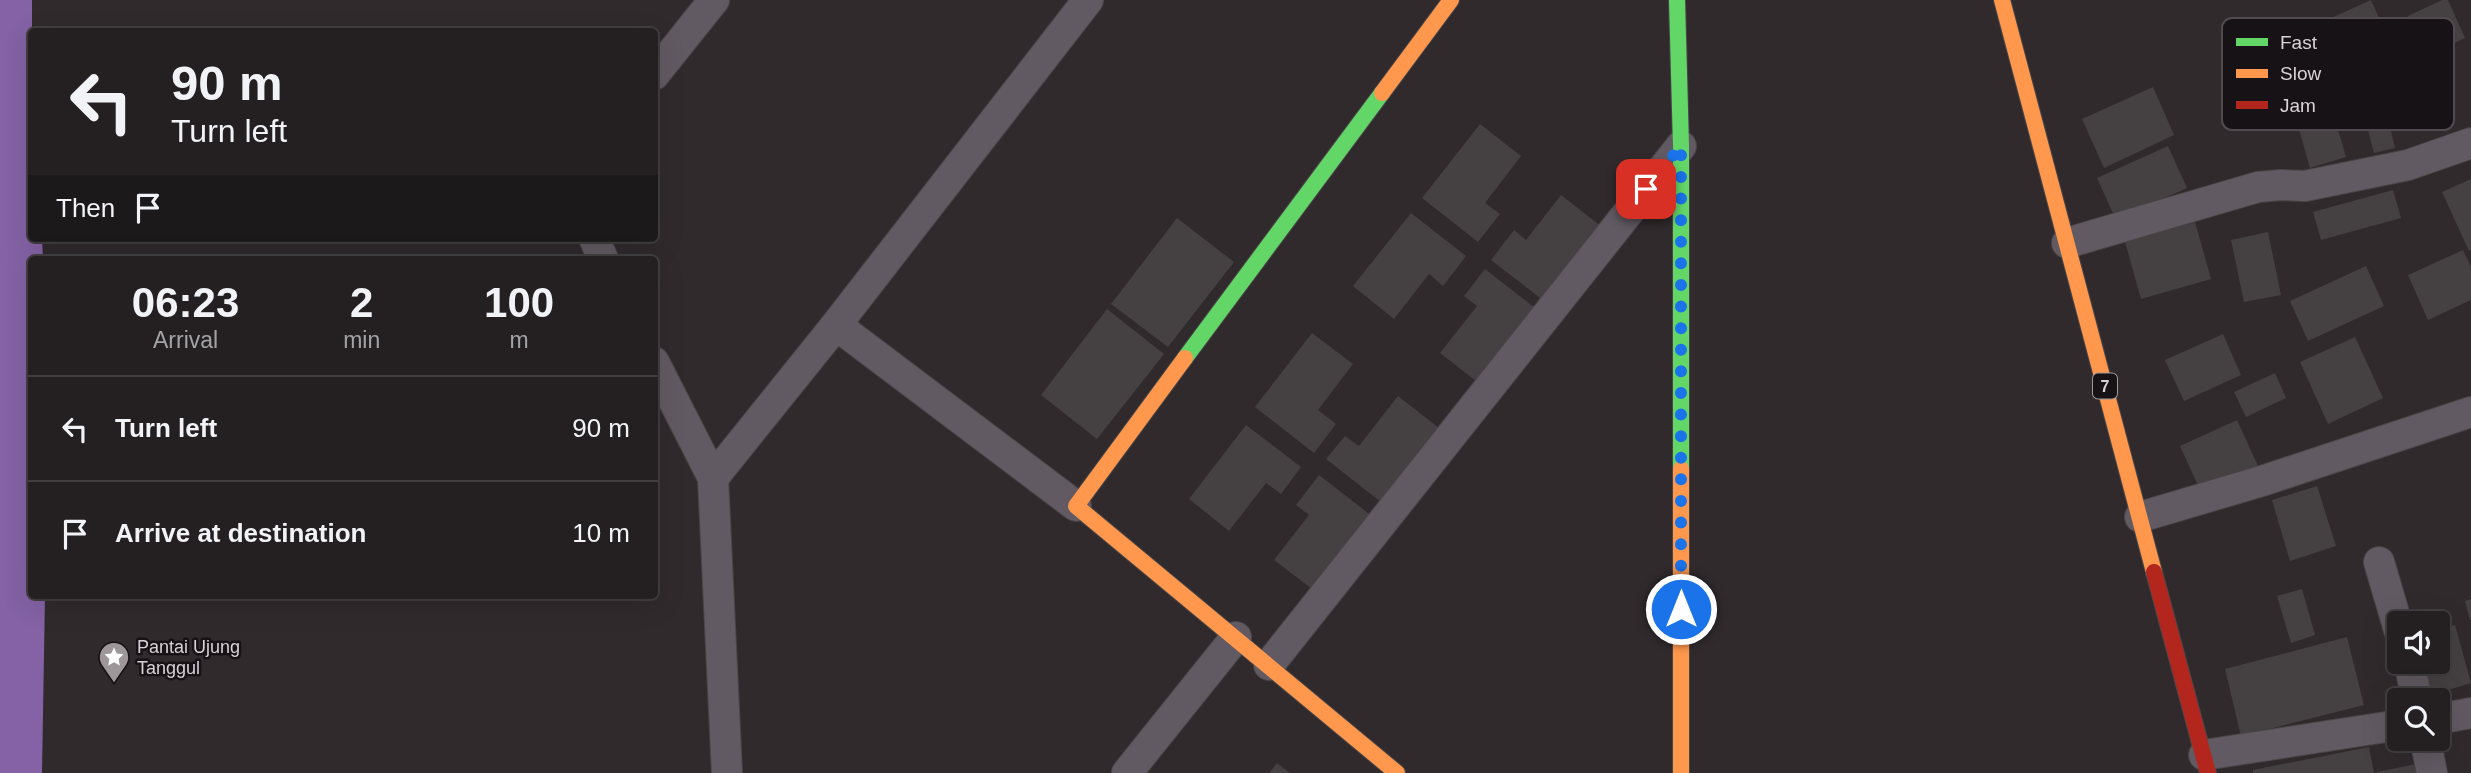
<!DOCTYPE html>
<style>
:root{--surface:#242022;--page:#302d2f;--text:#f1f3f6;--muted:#a3a3a5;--line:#413e40}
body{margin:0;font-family:Arial,sans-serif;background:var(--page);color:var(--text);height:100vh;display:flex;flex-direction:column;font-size:26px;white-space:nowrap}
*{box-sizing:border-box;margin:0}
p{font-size:23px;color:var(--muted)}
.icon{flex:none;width:38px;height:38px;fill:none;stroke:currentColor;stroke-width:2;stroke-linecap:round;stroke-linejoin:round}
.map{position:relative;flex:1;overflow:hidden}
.panel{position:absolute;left:28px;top:256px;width:630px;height:343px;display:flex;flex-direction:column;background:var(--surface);border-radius:7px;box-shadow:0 7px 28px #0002,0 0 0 2px var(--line)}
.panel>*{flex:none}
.banner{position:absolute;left:28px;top:28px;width:630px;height:214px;border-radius:7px;box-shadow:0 7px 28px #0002,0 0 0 2px var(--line);background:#242022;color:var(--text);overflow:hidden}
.tools{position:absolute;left:2387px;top:611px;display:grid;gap:14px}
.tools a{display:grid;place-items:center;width:63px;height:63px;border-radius:7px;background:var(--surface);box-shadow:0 7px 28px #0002,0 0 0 2px var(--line);font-size:35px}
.pin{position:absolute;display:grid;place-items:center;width:60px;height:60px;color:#fff;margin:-30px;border-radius:14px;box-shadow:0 4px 10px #0006}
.me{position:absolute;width:77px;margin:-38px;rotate:0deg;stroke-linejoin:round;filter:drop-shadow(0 0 5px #0008)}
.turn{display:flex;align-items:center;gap:24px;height:147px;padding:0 28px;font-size:32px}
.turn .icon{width:91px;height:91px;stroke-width:2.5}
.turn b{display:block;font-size:49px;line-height:60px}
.then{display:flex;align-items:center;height:66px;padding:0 28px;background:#0003;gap:14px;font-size:26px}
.eta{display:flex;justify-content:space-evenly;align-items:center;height:119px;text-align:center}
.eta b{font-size:42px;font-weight:600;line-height:49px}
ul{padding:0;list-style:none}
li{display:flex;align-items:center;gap:21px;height:105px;padding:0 28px;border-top:2px solid var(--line)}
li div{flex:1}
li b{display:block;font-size:26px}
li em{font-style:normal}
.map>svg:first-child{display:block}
.water{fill:#8462a5}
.building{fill:#454042}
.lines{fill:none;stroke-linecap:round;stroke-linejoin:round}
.street-casing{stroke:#4a4648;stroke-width:32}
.fast-casing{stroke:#4a4648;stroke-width:18}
.slow-casing{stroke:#4a4648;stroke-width:18}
.jam-casing{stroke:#4a4648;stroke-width:18}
.street{stroke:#625a62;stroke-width:30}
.fast{stroke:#63d668;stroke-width:16}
.slow{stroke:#ff974d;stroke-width:16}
.jam{stroke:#b3261e;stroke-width:16}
.route{stroke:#1a73e8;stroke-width:12;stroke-dasharray:0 21.6}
.labels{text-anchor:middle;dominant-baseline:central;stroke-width:5;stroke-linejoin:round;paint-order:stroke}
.shield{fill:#171215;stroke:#9e989b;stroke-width:2}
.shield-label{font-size:16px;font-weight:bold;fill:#d8d1d5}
.poi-label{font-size:18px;fill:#d8d1d5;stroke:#171215;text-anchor:start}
.key{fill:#171215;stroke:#514b4f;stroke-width:2}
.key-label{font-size:19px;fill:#d8d1d5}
</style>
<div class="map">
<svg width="2471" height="773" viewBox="0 0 2471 773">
<rect width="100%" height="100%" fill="#302a2d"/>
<!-- water -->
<path class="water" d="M0 0H32V238H42L43 259H32V595H45L42 773H0Z"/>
<!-- building -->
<path class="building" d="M2371 0 2388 38 2335 62 2318 24Z
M2442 0H2448L2465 38 2426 56 2408 16Z
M2153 87 2174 135 2104 168 2082 119Z
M2382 93 2395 148 2374 153 2360 99Z
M2333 112 2346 157 2310 168 2297 122Z
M1480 124 1521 156 1485 203 1500 214 1478 242 1422 198Z
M2168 146 2187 188 2116 220 2097 178Z
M2471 179V250L2469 251 2442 192Z
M2393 190 2401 218 2321 240 2313 212Z
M1561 195 1602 227 1544 301 1491 260 1514 230 1526 240Z
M1411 213 1466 256 1443 286 1429 274 1394 319 1353 286Z
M1177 218 1234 262 1168 347 1111 304Z
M2195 222 2211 279 2141 299 2125 242Z
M2268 232 2281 295 2244 302 2231 240Z
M2463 250 2471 267V300L2428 320 2408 275Z
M2366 266 2384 306 2308 341 2290 301Z
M1485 269 1539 311 1481 385 1440 353 1477 306 1464 296Z
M1107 309 1164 354 1097 439 1041 395Z
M1312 333 1353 364 1318 410 1336 424 1314 453 1255 407Z
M2223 334 2241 375 2184 401 2165 360Z
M2355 337 2383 398 2328 424 2300 362Z
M2275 373 2286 398 2246 417 2234 392Z
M1398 396 1439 428 1381 502 1326 459 1345 436 1359 446Z
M2237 420 2258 466 2201 492 2180 446Z
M1246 425 1301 467 1281 494 1266 483 1229 531 1189 499Z
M1319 475 1373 517 1316 592 1274 560 1309 515 1296 505Z
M2317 486 2336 546 2290 561 2272 500Z
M2302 589 2315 635 2291 643 2277 596Z
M2471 599V620H2470L2465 601Z
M2455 625 2471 683 2432 695 2422 662H2438V630Z
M2347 637 2364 705 2241 736 2225 669Z
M2369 747 2374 773H2253V770Z
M1277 763 1290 773H1269Z
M2421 763 2423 773H2377V772Z"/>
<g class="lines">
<!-- street casing -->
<g class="street-casing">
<path id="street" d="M654 75 714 0
M594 238 603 259
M2067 243 2258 187 2281 185 2305 186 2408 165 2471 143
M836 325 1076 506
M654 362 713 478 727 773
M713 478 836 325 1088 0
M2140 517 2262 481 2471 412
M2379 562 2399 630
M2409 662 2417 700
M1269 665 1681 146
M2438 719 2471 713
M2425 738 2432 773
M2204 755 2399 725
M1127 773 1236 637"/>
</g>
<!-- fast casing -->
<g class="fast-casing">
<path id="fast" d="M1677 0 1681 146V469
M1185 358 1382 93"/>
</g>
<!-- slow casing -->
<g class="slow-casing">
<path id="slow" d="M2002 0 2154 572
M1382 93 1451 0
M1185 358 1076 506 1397 773
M1681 469V773"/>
</g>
<!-- jam casing -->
<g class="jam-casing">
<path id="jam" d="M2154 572 2208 773"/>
</g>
<!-- street -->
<use href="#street" class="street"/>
<!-- fast -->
<use href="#fast" class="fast"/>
<!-- slow -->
<use href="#slow" class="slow"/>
<!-- jam -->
<use href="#jam" class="jam"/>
</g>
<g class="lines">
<!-- route -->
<path class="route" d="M1646 189 1681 146V609"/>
</g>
<!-- icons -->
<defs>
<g id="sight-pin" transform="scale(1.575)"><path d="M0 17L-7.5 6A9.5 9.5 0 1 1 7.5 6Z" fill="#9d979a" stroke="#171215"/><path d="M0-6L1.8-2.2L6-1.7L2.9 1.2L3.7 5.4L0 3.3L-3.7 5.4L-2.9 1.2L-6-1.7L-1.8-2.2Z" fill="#fff"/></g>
</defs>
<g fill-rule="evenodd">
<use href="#sight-pin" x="114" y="657"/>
</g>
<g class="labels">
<!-- shield labels -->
<rect class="shield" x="2093" y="373.5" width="24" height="25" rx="5"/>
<g class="shield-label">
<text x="2105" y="386">7</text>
</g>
<!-- poi labels -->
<g class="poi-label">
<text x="137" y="647">Pantai Ujung<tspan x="137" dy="21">Tanggul</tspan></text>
</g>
</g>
<!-- legend -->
<rect x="2222" y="18" width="232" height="112" rx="10" class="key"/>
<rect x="2236" y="38" width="32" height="8" fill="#63d668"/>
<rect x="2236" y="69" width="32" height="9" fill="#ff974d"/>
<rect x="2236" y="101" width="32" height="8" fill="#b3261e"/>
<g class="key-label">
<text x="2280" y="49">Fast</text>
<text x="2280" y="80">Slow</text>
<text x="2280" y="112">Jam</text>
</g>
</svg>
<div class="tools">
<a><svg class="icon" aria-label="sound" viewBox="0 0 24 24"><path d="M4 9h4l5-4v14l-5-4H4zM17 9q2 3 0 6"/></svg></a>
<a><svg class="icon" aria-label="search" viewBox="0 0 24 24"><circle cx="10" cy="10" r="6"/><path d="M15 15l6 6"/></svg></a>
</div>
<div class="pin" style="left:1646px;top:189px;background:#d93025"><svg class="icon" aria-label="arrive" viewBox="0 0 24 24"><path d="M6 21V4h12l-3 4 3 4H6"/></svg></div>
<svg class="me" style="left:1681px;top:609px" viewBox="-20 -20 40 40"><circle r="17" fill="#1a73e8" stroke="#fff" stroke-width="3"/><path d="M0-11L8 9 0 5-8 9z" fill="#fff"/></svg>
<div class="banner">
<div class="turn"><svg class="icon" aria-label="left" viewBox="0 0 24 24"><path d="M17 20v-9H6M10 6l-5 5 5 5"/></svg><div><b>90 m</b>Turn left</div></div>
<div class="then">Then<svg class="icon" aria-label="arrive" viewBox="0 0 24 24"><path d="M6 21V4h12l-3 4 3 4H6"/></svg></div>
</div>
<section class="panel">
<div class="eta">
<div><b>06:23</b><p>Arrival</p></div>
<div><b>2</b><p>min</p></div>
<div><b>100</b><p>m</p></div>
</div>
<ul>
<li><svg class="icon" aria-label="left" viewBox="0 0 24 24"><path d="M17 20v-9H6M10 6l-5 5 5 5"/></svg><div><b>Turn left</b></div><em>90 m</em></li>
<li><svg class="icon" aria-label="arrive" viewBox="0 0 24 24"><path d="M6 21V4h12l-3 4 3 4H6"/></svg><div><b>Arrive at destination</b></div><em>10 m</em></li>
</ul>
</section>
</div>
